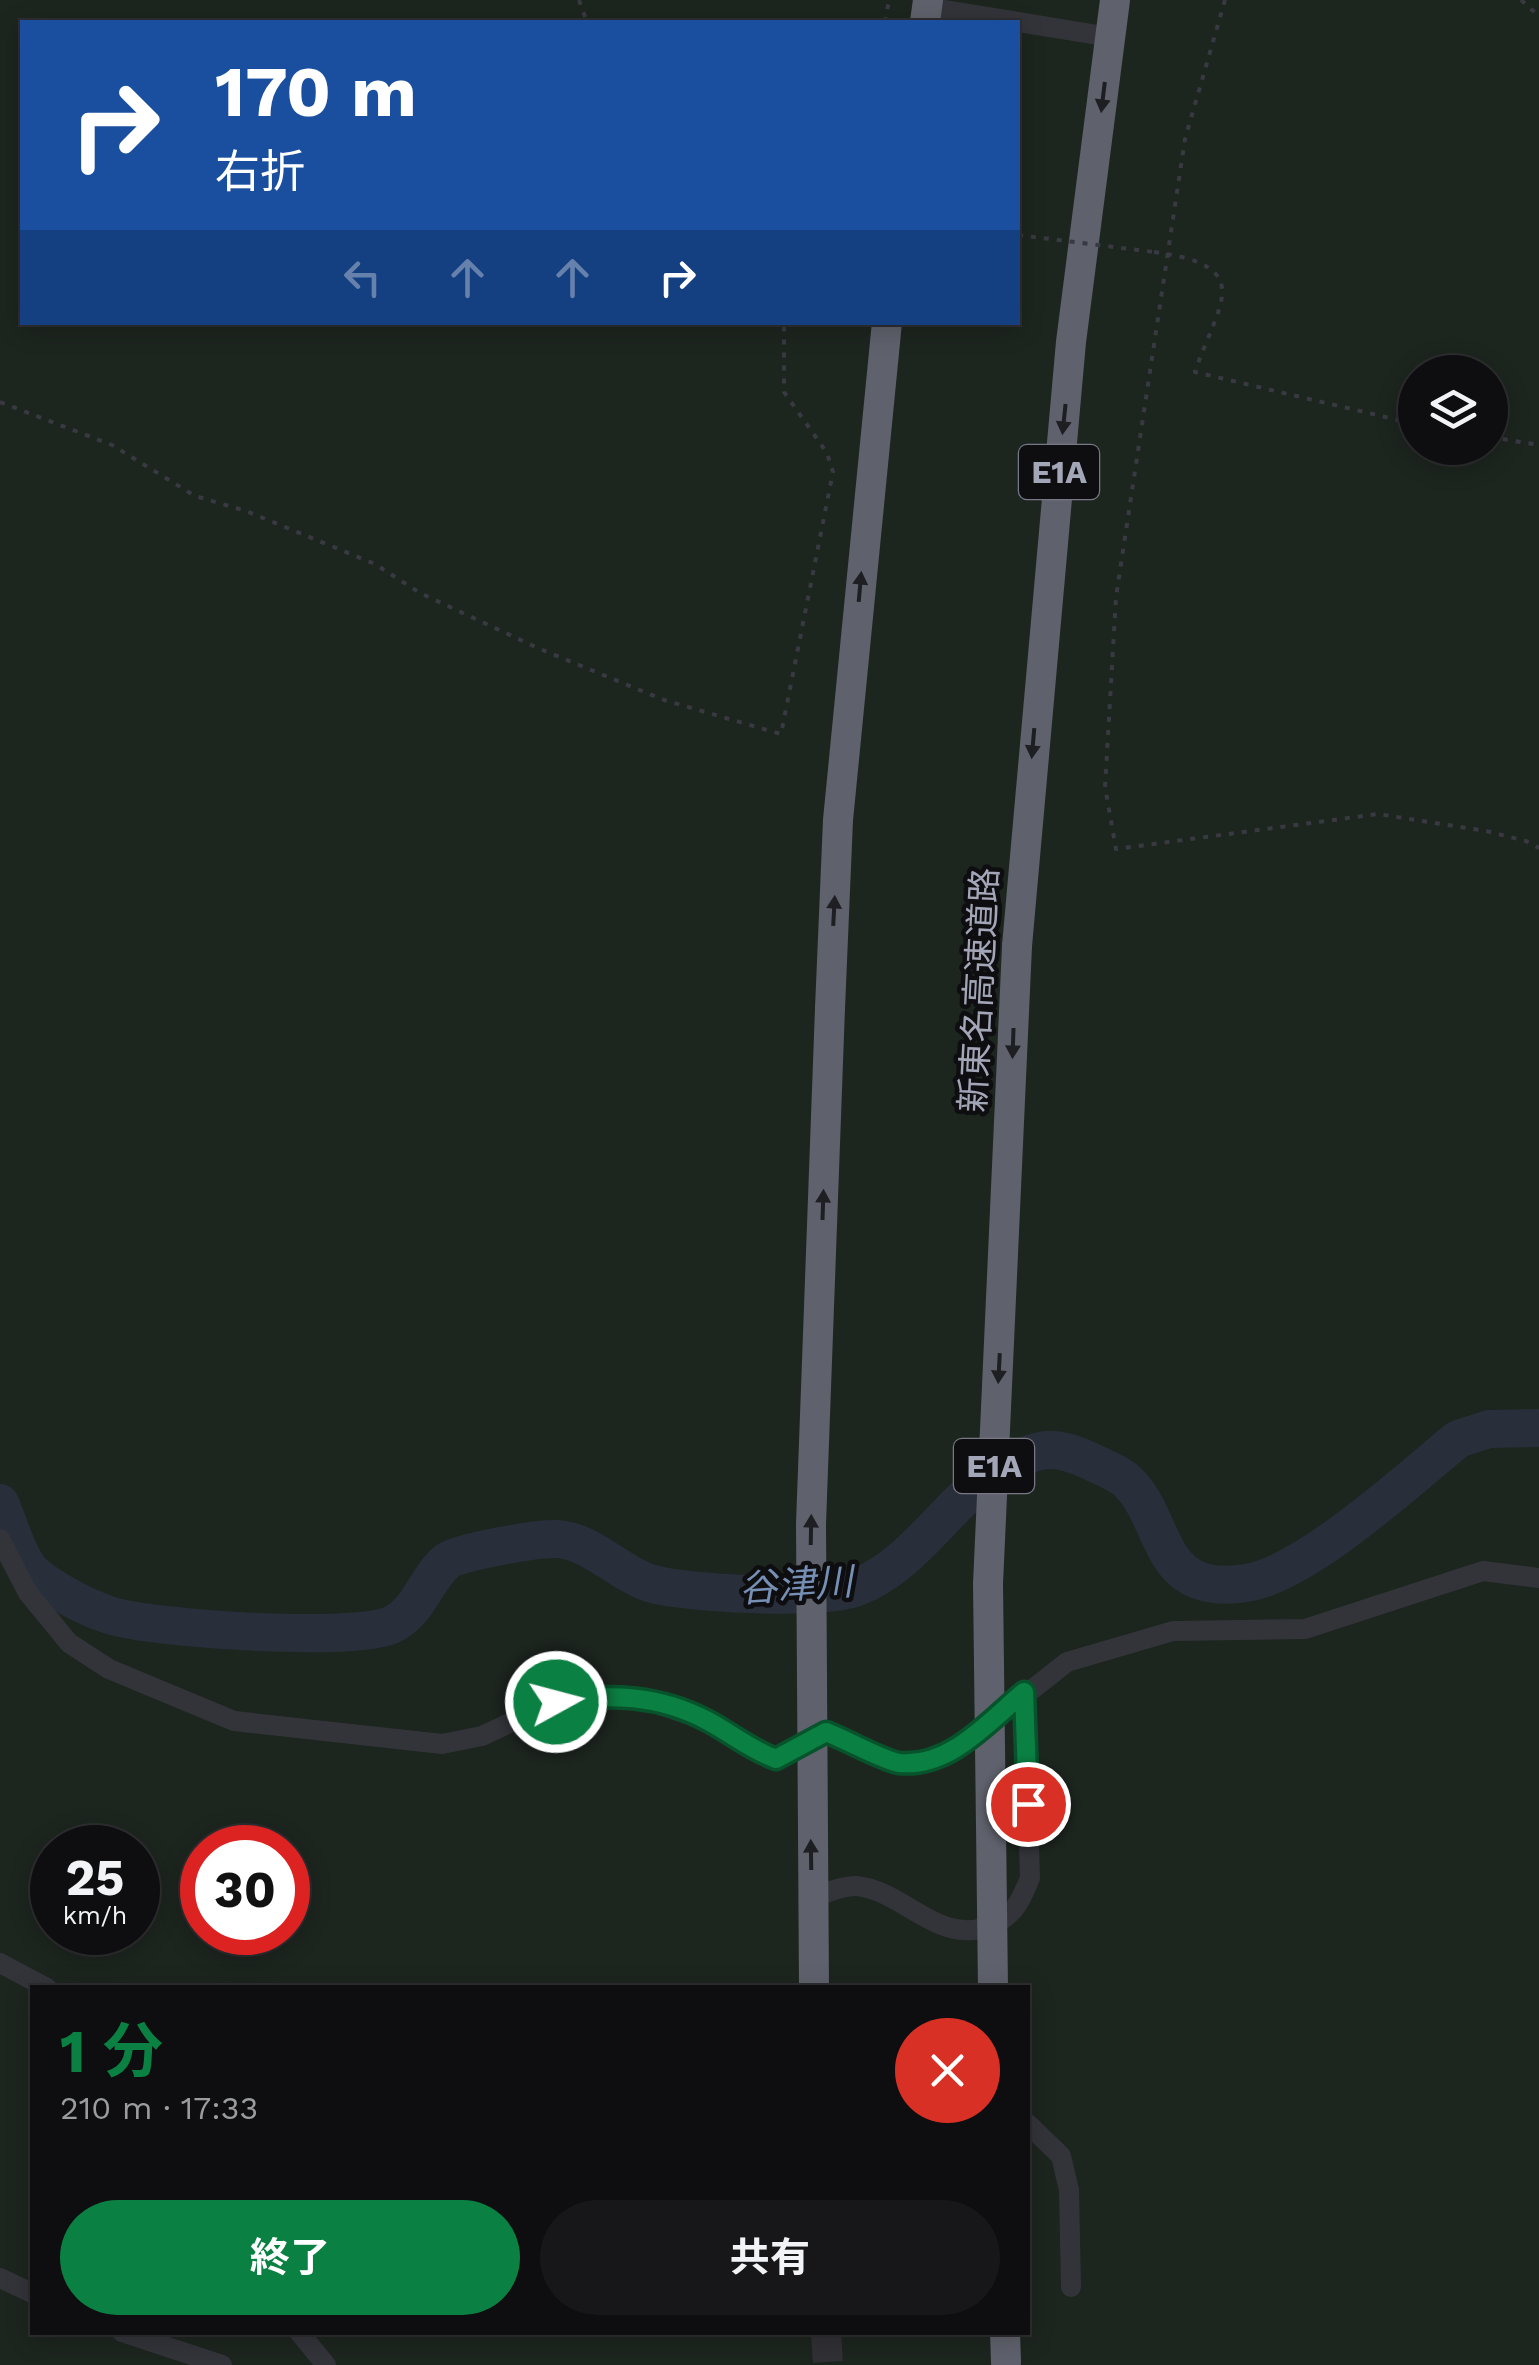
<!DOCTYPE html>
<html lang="ja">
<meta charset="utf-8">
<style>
:root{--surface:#0e0e10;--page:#171719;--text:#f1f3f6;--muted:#9b9c9f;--line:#2e2e30;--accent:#0b8043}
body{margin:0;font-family:"Work Sans","Noto Sans JP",sans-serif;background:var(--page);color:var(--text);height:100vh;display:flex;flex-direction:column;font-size:38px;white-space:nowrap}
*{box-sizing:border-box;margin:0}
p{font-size:32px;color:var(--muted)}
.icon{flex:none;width:55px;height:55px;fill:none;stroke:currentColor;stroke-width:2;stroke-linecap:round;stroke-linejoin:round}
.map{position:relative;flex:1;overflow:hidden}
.details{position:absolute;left:30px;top:1985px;width:1000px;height:350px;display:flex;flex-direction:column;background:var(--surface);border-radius:0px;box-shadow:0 5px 25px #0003,0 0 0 2px var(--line)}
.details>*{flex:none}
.hud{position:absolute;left:20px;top:20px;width:1000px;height:305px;border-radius:0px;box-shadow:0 5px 25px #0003,0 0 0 2px var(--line);background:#1a4fa0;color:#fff;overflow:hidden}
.controls{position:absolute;left:1398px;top:355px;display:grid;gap:20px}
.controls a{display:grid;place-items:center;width:110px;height:110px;border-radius:50%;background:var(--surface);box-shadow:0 5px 25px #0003,0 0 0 2px var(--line);font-size:50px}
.speed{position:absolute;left:30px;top:1825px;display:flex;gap:20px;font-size:50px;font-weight:700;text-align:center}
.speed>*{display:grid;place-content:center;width:130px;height:130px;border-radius:50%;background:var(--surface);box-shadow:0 5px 25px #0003,0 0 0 2px var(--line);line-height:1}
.speed small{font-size:25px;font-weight:400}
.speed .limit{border:15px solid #d22;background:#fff;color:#111}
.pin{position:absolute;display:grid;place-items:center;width:85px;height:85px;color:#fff;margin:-42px;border:5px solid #fff;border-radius:50%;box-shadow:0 2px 10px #0007}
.me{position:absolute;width:110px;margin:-55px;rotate:83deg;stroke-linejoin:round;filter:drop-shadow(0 0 8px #0008)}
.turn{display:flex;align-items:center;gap:35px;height:210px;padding:0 30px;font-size:45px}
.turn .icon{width:130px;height:130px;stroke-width:2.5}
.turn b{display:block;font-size:70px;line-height:85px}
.lanes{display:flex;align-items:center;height:95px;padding:0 30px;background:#0003;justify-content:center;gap:50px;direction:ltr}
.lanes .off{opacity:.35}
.round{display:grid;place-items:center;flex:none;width:105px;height:105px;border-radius:52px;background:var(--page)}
.headline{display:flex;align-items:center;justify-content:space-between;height:170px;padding:0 30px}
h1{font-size:60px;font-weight:700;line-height:75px;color:var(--accent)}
.action{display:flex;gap:20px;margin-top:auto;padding:20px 30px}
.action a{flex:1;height:115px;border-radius:60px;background:var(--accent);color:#fff;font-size:40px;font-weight:700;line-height:115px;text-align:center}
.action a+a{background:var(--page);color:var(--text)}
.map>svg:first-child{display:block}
.green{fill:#1d251f;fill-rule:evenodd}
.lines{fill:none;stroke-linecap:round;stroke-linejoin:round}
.river{stroke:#282f3a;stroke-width:38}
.highway-tunnel{stroke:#303035;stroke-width:30;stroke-dasharray:30 15;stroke-linecap:butt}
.path{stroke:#393a41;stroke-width:4;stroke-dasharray:5 8;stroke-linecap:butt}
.minor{stroke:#33343a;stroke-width:20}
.highway{stroke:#5f616c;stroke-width:30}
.path-bridge{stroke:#393a41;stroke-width:4;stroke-dasharray:5 8;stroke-linecap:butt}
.highway-bridge{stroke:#5f616c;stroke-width:30}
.oneway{fill:#1e1f22}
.route-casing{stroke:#07532c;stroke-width:25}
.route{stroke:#0b8043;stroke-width:18}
.labels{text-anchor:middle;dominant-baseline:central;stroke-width:9;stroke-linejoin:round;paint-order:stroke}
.shield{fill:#0e0e10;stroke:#767885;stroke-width:2.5}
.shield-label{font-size:32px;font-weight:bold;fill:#a3a6b7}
.street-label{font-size:35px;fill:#a3a6b7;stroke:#0e0e10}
.water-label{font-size:38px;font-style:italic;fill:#768fb5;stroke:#0e0e10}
</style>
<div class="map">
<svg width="1539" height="2365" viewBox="0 0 1539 2365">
<rect width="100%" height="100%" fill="#131315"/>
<!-- green -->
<path class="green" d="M0 0H1539V2365H0ZM22 22H1018V322H22ZM1415 372H1490V448H1415ZM52 1848H138V1932H52ZM202 1848H288V1932H202ZM32 1988H1028V2332H32Z"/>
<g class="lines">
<!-- river -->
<path class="river" d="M0 1503C9 1523 18 1559 33 1573 51 1589 85 1607 109 1615 152 1629 352 1642 391 1625 419 1613 425 1579 447 1561 459 1552 539 1538 556 1539 590 1540 619 1573 649 1583 686 1594 819 1600 855 1588 928 1561 962 1469 1040 1451 1057 1447 1075 1454 1090 1461 1102 1467 1117 1472 1127 1481 1169 1521 1154 1597 1246 1583 1306 1574 1409 1479 1458 1439L1489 1429 1539 1428"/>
<!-- highway-tunnel -->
<path class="highway-tunnel" d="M826 2332 828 2365"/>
<!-- path -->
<path class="path" d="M579 0 587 22
M1225 0 1185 139 1116 597 1105 787 1116 849 1378 814 1486 831 1526 841 1539 848
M1521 0 1539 16
M885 22 889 0
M1154 252C1259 266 1217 305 1195 372L1415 424
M0 402 112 445 195 496 246 511 375 564 420 593 540 649 664 700 781 734 833 472 827 453 784 392V326L787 322
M1490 437 1539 445"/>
<!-- minor -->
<path class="minor" d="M926 7 1110 37
M0 1539 28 1593 69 1643 109 1669 234 1721 442 1744 482 1736 556 1701 592 1696H634L707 1721 752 1750 776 1759 827 1732 895 1763 929 1761 957 1749 1067 1662 1173 1631 1305 1629 1483 1571 1539 1578
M813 1911 820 1895C831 1891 846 1885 857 1886 903 1891 938 1944 986 1927 1013 1918 1020 1903 1030 1878L1024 1692
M0 1963 47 1988
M1028 2124 1061 2156 1069 2190 1071 2287
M0 2278 32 2293
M122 2332 222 2365
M299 2332 326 2365"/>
<!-- highway -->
<path class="highway" d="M925 22 928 0
M1017 946 1071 342 1115 0
M830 1008 838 820 887 322
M1005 2332 1006 2362"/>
<!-- path-bridge -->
<path class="path-bridge" d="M1018 235 1154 252"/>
<!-- highway-bridge -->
<path class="highway-bridge" d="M814 1988 811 1524 830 1008
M993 1988 988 1584 1017 946"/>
</g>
<!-- one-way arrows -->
<defs><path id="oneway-solid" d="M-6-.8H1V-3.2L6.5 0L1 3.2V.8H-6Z" transform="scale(2.5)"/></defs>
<g class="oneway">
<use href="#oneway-solid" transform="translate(1103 97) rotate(97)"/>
<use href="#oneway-solid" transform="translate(1064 419) rotate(96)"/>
<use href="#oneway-solid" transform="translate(860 587) rotate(-85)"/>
<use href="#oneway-solid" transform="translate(1033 743) rotate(95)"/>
<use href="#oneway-solid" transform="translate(834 911) rotate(-87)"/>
<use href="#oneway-solid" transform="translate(1013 1043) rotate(92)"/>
<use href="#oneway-solid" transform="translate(823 1205) rotate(-88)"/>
<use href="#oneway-solid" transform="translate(999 1368) rotate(93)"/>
<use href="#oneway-solid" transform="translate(811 1530) rotate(-89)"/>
<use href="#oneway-solid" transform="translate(811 1855) rotate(-91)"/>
</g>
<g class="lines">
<!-- route casing -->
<g class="route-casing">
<path id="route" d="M556 1702C609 1693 659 1695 708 1721 732 1734 751 1750 776 1759L826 1732C845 1739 884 1761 899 1763 950 1768 988 1722 1024 1692L1028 1804"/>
</g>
<!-- route -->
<use href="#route" class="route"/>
</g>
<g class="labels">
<!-- shield labels -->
<g class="shield">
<rect x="1019" y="445" width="80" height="54" rx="8"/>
<rect x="954" y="1439" width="80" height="54" rx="8"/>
</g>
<g class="shield-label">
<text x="1059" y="472">E1A</text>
<text x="994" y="1466">E1A</text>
</g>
<!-- street labels -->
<g class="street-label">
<text transform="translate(979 990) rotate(-87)">新東名高速道路</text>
</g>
<!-- water labels -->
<g class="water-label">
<text transform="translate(796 1585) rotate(-4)">谷津川</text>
</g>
</g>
</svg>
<div class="controls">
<a><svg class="icon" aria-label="layers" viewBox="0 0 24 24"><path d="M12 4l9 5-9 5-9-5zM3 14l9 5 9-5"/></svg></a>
</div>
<div class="speed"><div>25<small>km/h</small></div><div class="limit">30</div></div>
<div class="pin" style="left:1028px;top:1804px;background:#d93025"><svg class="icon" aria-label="arrive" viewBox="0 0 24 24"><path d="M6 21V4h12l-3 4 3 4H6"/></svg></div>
<svg class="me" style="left:556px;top:1702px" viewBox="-20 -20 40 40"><circle r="17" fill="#0b8043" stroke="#fff" stroke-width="3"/><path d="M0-11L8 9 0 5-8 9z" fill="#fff"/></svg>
<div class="hud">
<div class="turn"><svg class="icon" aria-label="right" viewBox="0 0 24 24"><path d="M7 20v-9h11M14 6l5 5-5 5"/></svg><div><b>170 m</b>右折</div></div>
<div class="lanes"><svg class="icon off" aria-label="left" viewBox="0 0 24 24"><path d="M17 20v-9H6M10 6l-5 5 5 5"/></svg><svg class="icon off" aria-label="ahead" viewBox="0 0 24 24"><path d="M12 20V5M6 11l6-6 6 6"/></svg><svg class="icon off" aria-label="ahead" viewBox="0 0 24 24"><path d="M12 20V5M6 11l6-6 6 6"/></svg><svg class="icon" aria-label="right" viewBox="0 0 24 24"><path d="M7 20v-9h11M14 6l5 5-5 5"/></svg></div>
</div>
<section class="details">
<div class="headline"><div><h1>1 分</h1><p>210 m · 17:33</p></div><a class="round" style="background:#d93025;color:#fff"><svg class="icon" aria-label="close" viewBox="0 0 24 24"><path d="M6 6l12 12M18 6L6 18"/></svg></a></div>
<div class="action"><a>終了</a><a>共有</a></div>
</section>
</div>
